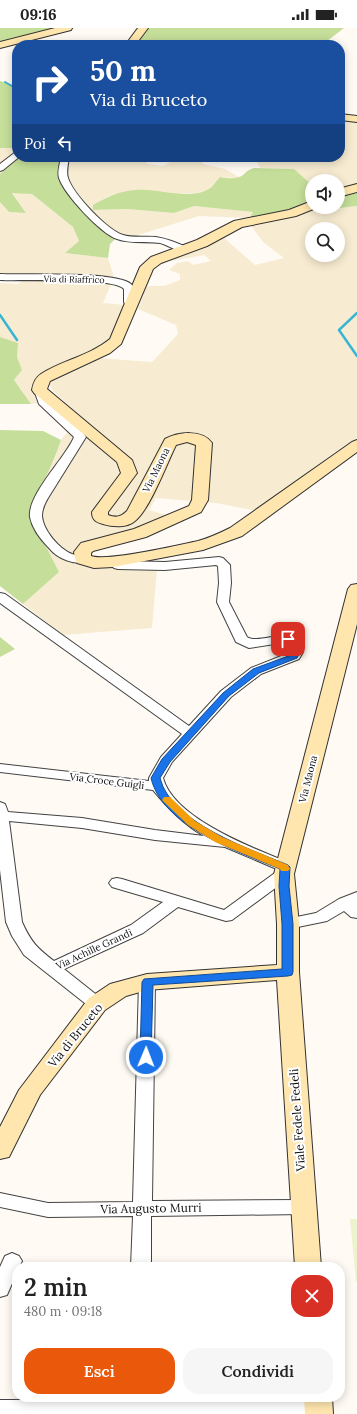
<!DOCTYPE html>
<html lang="it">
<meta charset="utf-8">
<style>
:root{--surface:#fff;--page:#f6f6f6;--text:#222;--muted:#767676;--accent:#ea580c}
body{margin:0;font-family:Lora,serif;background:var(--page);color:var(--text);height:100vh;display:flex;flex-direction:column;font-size:15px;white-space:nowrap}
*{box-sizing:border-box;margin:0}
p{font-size:13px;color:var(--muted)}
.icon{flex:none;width:22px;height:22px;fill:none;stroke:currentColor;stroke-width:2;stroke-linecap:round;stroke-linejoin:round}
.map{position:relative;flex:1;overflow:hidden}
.drawer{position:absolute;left:12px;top:1234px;width:333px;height:140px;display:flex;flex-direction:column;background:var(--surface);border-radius:16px;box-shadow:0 2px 10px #0003}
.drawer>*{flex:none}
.hud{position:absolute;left:12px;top:12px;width:333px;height:122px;border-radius:16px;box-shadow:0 2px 10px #0003;background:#1a4fa0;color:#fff;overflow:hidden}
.fabs{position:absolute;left:305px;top:146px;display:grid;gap:8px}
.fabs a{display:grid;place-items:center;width:40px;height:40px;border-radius:50%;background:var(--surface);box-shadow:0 2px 10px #0003;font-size:20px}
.pin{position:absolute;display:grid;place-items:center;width:34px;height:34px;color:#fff;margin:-17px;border-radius:8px;box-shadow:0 2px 6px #0006}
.me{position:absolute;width:44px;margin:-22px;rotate:1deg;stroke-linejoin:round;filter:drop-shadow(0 0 3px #0008)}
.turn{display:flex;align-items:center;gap:14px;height:84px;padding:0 12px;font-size:18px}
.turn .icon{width:52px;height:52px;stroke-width:2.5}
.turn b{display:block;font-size:28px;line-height:34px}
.then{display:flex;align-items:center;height:38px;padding:0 12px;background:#0003;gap:8px;font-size:15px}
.round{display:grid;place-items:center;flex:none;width:42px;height:42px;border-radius:16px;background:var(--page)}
.head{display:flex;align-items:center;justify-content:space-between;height:68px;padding:0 12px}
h1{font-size:24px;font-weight:600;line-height:30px}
.primary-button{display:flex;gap:8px;margin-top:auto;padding:8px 12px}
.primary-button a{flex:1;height:46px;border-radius:16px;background:var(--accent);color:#fff;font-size:16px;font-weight:600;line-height:46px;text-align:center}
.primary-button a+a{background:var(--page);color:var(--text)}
.status{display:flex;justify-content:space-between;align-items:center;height:28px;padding:0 20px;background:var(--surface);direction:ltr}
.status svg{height:11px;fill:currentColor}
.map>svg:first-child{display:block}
.farmland{fill:#f7ecd2;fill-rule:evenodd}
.forest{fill:#c5de99}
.pitch{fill:#edf3cd}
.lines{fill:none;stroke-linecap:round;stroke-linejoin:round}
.stream-far1{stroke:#3ab4d3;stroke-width:2}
.stream{stroke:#3ab4d3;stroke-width:2.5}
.street-casing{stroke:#434343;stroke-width:2}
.secondary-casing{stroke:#323232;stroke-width:2}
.street{fill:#fff;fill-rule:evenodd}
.secondary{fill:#ffe6af;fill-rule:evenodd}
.route{fill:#1a73e8;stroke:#114b97}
.slow{fill:#f59e0b}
.labels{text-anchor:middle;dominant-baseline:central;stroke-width:4;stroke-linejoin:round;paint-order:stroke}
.far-street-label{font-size:9px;fill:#101010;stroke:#fff}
.street-label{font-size:10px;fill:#101010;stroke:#fff}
.near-street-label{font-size:12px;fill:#101010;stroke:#fff}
</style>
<div class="status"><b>09:16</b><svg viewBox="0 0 49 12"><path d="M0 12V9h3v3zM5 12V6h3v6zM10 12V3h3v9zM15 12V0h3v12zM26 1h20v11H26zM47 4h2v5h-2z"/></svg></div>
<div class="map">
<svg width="357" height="1386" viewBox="0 0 357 1386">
<rect width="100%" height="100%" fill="#fffbf4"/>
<!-- farmland -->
<path class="farmland" d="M340 90 357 93V158L338 162V153H312V157L294 141 260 140 255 129H340Z
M0 120H17L18 129 0 146Z
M70 129H90L94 134 122 129H139L148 136 163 138 179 129H202L203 136 225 141 239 149 236 150 220 149 208 162 196 165 171 166 156 163 109 168 93 177V182L127 181 174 185 194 178 254 184 250 190 199 188 132 209 117 207 89 182 69 153 68 139Z
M12 164 32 166 73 199 79 213 65 225 108 230 114 249 103 275 126 277 111 311 101 321 47 347 40 375 31 376 14 352 22 342 17 329 18 315 0 309V255L18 256 24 252 0 251V174L9 184 26 185Z
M357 178V410L332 426 257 483 216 475 156 470 149 482 173 489 129 506 89 513 96 537 157 540 152 600 63 607 23 576 59 544 29 485 43 454 55 430 61 412 80 388 53 363 48 354 98 330 152 334 178 306 176 297 138 281 147 258H164L180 252V246L169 242 177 235 188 233 193 237 211 233 204 227 171 233 169 230 212 216 223 209 255 237 284 230 263 214 249 195 290 188 315 179 340 180ZM312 201H338V227H312Z"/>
<!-- forest -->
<path class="forest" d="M0 0H62L0 16Z
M149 0H344L322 17 284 15 274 17H138L137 14Z
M0 53 17 58V120H0Z
M18 129H61L59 136 60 149 99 198 115 211 110 216 108 230 65 225 79 213 73 199 32 166 12 165 26 185 9 184 0 174V146Z
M254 140 294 141 312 157V179H315L250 190 253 184 194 178 174 185 127 181 93 182V177C107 169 119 163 136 162 159 160 185 172 207 162 212 160 216 153 220 149 227 150 237 152 243 147 247 143 248 142 254 140Z
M357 163V178L340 180 331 179H338V165Z
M0 309 18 315 17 329 22 342 14 352 31 376H0Z
M0 402 43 403 61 412C53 437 40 460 29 485L59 544 23 576 0 558Z
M0 609 15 621 0 629Z"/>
<!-- pitch -->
<path class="pitch" d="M350 1191H357V1254H356Z"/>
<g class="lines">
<!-- stream-far1 -->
<path class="stream-far1" d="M5 54 17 61"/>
<!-- stream -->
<path class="stream" d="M357 285 339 302 357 328
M0 287 17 312"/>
<!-- street casing -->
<g class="street-casing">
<path id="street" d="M17 123V129H19L3 142 0 143V136Z
M61 129H69C68 136 66 144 68 150 73 166 107 202 123 207 133 210 146 208 156 209 168 211 178 215 188 220L190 222 188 224C179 226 169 217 160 215 146 213 131 216 117 211 101 206 64 166 59 150 57 143 60 136 61 129Z
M0 246C24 247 116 243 131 256 137 262 132 269 135 276L130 279 126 278 124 274V261C113 249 21 253 0 252Z
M39 359 44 362C52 384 74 390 86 409L48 470C45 475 42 481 42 488 43 502 59 521 72 526 77 528 82 527 87 528L89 531 87 534C74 537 58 531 49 520 41 512 32 500 30 489 27 467 66 429 74 409L39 376 34 362Z
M219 529 223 530 230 537 231 555 229 574 247 609C259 618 304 592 303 624L299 631 261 646 231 669 172 734 163 750C174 791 255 821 290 835L293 839 290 843 292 846 289 850 232 892 226 893 178 879 143 905 64 941 103 972 105 976 103 980 97 982 91 980 24 927 12 908 6 894 0 842V774L5 776 8 784 82 790 155 802 204 808C183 796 168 780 153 762L0 744V736L149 753V750L161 729 182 706 0 575V565L5 566 189 698 221 663 251 640 289 625V617L286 615H281L249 620 236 614 217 574 219 555 218 538 216 537 165 542 118 541 114 540 107 534 109 531 113 530 121 533 165 534ZM9 793 82 800 155 812 225 819 279 842 224 882 122 851 117 850 112 851 109 855 112 859 163 874 131 897 54 933C37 920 31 914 22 894Z
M357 864V890L351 889 344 883 327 893 288 901 282 900 280 896 282 892 316 885 339 871Z
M147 948 153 950 155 954 152 1173 303 1172 310 1174 312 1179 310 1184 303 1186 151 1188V1239H131L133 1188 48 1189 0 1179V1165L48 1175 133 1174 139 954 141 950Z
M12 1225 19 1228 22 1233 19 1239H17V1244L7 1267 0 1269V1239L5 1228Z
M319 1371 326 1374 329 1380 326 1386H0V1372Z"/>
</g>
<!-- secondary casing -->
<g class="secondary-casing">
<path id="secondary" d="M55 0H72L71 2 0 20V14Z
M138 0H148L139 12V17H129V12Z
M340 86 357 88V94L340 92Z
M357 156V164L338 169V161Z
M312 173V179L316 180 296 188 242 199 207 218 161 235 153 241 121 316 110 325 50 353 47 361 132 432 137 445 108 484V487C116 490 121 489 127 483L165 411C178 404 202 401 212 415L208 472 201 484 146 509 93 523 91 525V528C106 534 179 517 198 513 209 510 220 505 230 500L352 414 357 412V424L242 508 203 522 113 539 94 540 77 535 75 531 74 524 81 515 134 501 189 478 192 472 196 417 187 414 176 417C167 435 150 481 135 493 127 500 113 499 103 496 96 494 92 492 92 484L121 445 117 434 34 365 32 362C33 356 35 350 41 346 63 332 89 328 110 311L140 239 151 229 197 212 234 193 289 182Z
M357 556V596L294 846 299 896V944L321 1239H295L277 952 147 962 126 968 105 982 40 1067 9 1129 0 1131V1099L19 1062 89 970 110 956 147 946 277 937V896L274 846 348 561 351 557Z
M304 1369H332L333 1386H305Z"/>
</g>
<!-- street -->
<use href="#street" class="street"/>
<!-- secondary -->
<use href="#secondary" class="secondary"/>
</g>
<!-- route -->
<path class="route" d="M285 609C298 607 303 620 297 630L259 645 229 668 170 734 160 750C171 795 250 821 288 837L290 839 289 858 293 896V944L292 947 288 948 153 957 151 1029 150 1032H142L140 1029 142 954 144 951 282 941V896L279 858 280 841C239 824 162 798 151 750L162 731 223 665 253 641 291 627V618L284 611Z"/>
<!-- slow -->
<path class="slow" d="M164 769H170L195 793 222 809 288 837 290 841 288 843H281L280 841 215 814 188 797 164 774 162 772Z"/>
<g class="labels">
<!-- far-street labels -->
<g class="far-street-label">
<text transform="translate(74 251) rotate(1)">Via di Riaffrico</text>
</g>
<!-- street labels -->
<g class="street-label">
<text transform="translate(156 442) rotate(-64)">Via Maona</text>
<text transform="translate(308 751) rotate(-76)">Via Maona</text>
<text transform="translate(107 753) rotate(7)">Via Croce Guigli</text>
<text transform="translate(94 921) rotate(-25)">Via Achille Grandi</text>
</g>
<!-- near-street labels -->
<g class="near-street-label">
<text transform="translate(75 1007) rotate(-51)">Via di Bruceto</text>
<text transform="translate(297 1092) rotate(-94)">Viale Fedele Fedeli</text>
<text transform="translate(151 1180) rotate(-1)">Via Augusto Murri</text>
</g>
</g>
</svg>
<div class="fabs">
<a><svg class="icon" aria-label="sound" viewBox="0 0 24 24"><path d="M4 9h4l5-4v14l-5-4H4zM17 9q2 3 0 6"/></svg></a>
<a><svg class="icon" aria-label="search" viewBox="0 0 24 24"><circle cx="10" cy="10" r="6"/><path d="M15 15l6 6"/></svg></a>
</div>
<div class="pin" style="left:288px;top:611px;background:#d93025"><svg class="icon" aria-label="arrive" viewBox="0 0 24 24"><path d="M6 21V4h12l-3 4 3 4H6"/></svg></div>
<svg class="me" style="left:146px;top:1029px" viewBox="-20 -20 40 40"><circle r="17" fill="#1a73e8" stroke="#fff" stroke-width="3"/><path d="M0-11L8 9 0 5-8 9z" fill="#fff"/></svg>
<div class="hud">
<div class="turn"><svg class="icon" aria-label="right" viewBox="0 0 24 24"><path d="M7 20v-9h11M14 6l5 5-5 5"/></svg><div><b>50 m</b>Via di Bruceto</div></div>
<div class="then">Poi<svg class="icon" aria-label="left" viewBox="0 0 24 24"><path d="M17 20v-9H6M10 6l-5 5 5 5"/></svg></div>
</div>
<section class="drawer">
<div class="head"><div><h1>2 min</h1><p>480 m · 09:18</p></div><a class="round" style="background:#d93025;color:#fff"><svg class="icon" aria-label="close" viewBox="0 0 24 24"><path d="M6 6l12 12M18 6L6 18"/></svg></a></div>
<div class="primary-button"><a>Esci</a><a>Condividi</a></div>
</section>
</div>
